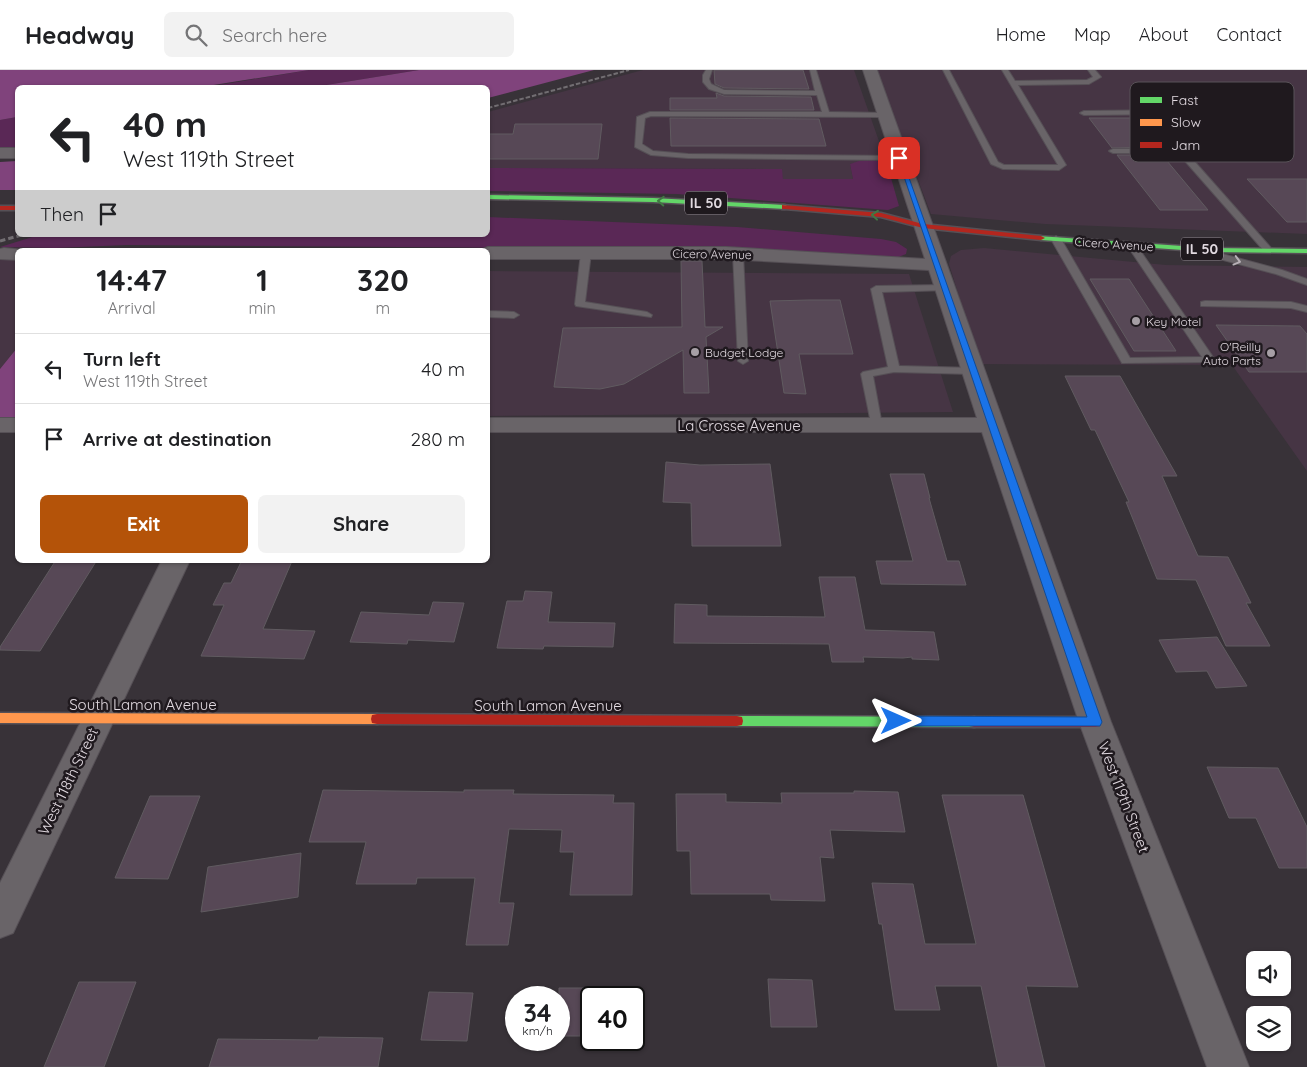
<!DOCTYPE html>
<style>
:root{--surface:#fff;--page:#f2f2f2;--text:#202124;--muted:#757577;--line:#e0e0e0;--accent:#b45309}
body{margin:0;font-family:Quicksand,sans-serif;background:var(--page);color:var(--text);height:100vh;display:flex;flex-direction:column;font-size:19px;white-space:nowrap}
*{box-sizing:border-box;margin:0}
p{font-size:16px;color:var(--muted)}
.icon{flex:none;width:28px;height:28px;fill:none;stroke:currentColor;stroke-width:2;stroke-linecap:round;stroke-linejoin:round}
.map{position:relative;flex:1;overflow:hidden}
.sheet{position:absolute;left:15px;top:178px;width:475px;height:315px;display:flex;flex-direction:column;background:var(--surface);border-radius:8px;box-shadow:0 1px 4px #0004}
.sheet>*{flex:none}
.banner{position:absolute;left:15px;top:15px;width:475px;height:152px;border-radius:8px;box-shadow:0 1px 4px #0004;background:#fff;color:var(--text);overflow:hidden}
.controls{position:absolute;left:1246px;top:881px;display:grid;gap:10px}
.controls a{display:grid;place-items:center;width:45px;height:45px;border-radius:8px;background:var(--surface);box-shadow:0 1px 4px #0004;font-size:25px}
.speed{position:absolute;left:505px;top:916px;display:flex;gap:10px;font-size:25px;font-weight:700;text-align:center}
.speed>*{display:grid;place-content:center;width:65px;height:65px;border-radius:50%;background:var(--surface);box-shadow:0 1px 4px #0004;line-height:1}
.speed small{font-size:12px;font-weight:400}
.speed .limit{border:2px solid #111;border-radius:8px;background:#fff;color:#111}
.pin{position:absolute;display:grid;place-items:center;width:42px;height:42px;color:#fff;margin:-21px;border-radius:10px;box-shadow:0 2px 8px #0006}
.me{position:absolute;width:55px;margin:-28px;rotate:90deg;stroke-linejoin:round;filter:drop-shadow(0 0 4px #0008)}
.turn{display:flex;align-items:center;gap:18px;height:105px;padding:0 25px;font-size:22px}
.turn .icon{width:65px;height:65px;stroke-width:2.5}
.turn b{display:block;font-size:35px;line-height:42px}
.then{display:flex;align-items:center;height:48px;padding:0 25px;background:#0003;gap:10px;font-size:19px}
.eta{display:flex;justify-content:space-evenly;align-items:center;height:85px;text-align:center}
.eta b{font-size:30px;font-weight:800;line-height:35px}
.button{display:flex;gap:10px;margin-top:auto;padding:10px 25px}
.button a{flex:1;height:58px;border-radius:8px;background:var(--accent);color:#fff;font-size:20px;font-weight:800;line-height:58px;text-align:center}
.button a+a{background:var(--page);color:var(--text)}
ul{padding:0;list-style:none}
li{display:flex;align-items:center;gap:15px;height:70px;padding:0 25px;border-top:1px solid var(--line)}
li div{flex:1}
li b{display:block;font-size:19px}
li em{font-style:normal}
header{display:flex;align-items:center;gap:30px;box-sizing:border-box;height:70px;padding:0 25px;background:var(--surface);border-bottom:1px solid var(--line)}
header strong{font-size:24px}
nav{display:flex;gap:28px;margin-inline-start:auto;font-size:18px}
.search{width:350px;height:45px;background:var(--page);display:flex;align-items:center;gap:12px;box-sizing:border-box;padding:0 18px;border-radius:8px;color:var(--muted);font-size:19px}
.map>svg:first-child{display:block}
.built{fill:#463544}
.green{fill:#5a2856}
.forest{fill:#80437c}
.building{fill:#574856;stroke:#605b60}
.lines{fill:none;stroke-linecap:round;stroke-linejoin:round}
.lane-casing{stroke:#565056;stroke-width:2}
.street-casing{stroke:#565056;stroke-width:2}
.fast-casing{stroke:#565056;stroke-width:3}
.slow-casing{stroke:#565056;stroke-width:3}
.jam-casing{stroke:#565056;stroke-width:3}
.lane{fill:#696468;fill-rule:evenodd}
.street{fill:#696468;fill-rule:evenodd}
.fast{fill:#63d668;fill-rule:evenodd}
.slow{fill:#ff974d;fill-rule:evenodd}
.jam{fill:#b3261e;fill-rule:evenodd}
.rail-far1{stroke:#726e72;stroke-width:2;stroke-dasharray:4.5 2;stroke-linecap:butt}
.rail{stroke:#726e72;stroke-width:3;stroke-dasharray:5.5 3;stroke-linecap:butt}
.oneway{stroke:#417843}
.oneway2{stroke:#b7b0b6}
.route{fill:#1a73e8;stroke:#114b97}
.poi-dot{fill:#a69fa5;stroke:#1f191e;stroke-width:2}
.labels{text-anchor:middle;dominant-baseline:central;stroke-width:5;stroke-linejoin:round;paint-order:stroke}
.far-street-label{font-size:12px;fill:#e1d9e0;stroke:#1f191e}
.far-poi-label{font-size:12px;fill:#e1d9e0;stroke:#1f191e;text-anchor:start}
.shield{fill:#1f191e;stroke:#a79fa6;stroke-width:1}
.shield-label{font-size:14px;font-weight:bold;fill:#e1d9e0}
.street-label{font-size:15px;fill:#e1d9e0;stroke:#1f191e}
.key{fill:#1f191e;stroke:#595358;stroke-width:1}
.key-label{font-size:14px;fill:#e1d9e0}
</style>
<header>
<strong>Headway</strong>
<div class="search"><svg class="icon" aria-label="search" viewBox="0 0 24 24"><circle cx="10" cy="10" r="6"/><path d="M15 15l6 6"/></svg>Search here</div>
<nav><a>Home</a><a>Map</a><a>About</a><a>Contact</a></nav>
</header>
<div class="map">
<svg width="1307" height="997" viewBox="0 0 1307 997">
<rect width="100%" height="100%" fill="#383238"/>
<!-- built -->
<path class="built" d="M643 0H854L887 94 874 90 850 94 853 109H783L781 99 488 98V42Z
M876 0H1307V164L1045 154 931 144Z
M984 178 1166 195 1307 197V401L1232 295 980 294 949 194 951 186 961 180Z
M0 188H17V278L0 299Z
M488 201 909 204 953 342 488 346Z"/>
<!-- green -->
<path class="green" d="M309 0H419L314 17 201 18Z
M17 47V80H0V50Z
M874 90 887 94 899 136 888 140 677 124 488 121V98L782 99 783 109H853L850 94 859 91Z
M488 147 737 157 881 169 896 172 907 179 906 184 896 188H877L791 181 673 179 127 175 56 178 0 177 39 165H488Z"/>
<!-- forest -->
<path class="forest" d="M0 0H309L201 17 18 18 17 47 0 50Z
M419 0H594L488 28V18L314 17Z
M17 91V120H0V92Z
M17 278V347H0V299Z"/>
<!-- building -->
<path class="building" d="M714 0H803L809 19 724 18 715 14Z
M716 23 724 26 811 27 814 40H670V28H717Z
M670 48 819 49 826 76H671Z
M1089 48H1131L1155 77 1112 78Z
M515 54H602L598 89H488V64H513Z
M1117 85H1162L1208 140H1160Z
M1247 109H1307V152H1287Z
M681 191H702L705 257H723L706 267 709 323H684L683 280 624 314 600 319 554 317 563 258 682 257Z
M1090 209H1129L1176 281H1134Z
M809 230H840L853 284H799L806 324 784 323 770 231Z
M1216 255 1300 256 1307 264V302H1249Z
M1065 306H1120L1177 406H1162L1198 486 1228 487 1251 533H1246L1270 576H1226L1196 510 1157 509 1126 432H1129L1095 360H1091Z
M666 392 700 395 770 394 781 476H692L691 433 663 432Z
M890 404H924L930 428H929L947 491H959L966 515 881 514 876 491H913Z
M56 490H97L40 581 0 580V577Z
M242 490 292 491 263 559 315 561 304 589 201 586 224 535H213L224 513H231Z
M819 507H855L865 560 934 562 939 590 912 589V587L903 588 863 587 864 592H832L829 574 674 573 675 534 707 535V546L825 547Z
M525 521 552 522 548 552 615 553 613 577 544 576 543 579 497 578 507 531H523Z
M433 532 464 533 454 572 408 570 407 574 350 572 361 542 429 545Z
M1217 567 1247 616 1216 618 1207 601 1176 602 1159 570Z
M1207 697 1278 698 1307 757V798H1279L1256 748H1229Z
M323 720 464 722V720H514L513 724 614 725 613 733H634L632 825H570L574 782H560L562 760 509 759 499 833H514L508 875H466L475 808H417L416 814H356L366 772H309Z
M854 721 898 722 905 762 830 760 834 788 820 787 825 831 771 830 770 824H691L690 781H677L676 724H726V732L782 733 781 723H854Z
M942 725H1023L1078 917 1026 916 1045 997H998L981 916H935L940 940H895L882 854H879L872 813 913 814 925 874H976Z
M150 726H200L168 809 115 808Z
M301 783 298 827 201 842 208 797Z
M768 909 812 910 817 957H771Z
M79 912H136L104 997H44Z
M559 918H584L580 966H559Z
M429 922 473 923 467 971 421 970Z
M319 967 383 968 378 997H209L218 969 318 970Z"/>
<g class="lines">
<!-- lane casing -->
<g class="lane-casing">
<path id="lane" d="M706 0H712L709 9 711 14 724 20 815 21 810 0H816L829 42 885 43 889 45 885 47 651 46 645 48 642 74 653 81 688 84 899 86 903 88 899 90 688 88 651 85 635 77 637 47 650 42H822L817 25 724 24 709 19 703 12V5Z
M943 0H949L998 92 1004 95H1058L1002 0H1008L1015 11 1087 10 1093 7 1088 0H1095L1101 7 1089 14 1018 15 1066 95 1059 100 1003 99 991 94Z
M1177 40 1214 81 1210 83H1187L1271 178V182H1265L1178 83H1113L1109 81 1113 79H1203L1172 44 1084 45 1080 43 1084 41Z
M1056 166 1061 169 1130 288 1202 287 1127 175 1132 172 1135 173 1215 290 1214 292 1122 293 1051 169Z
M1200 178 1282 200 1307 209V215L1276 204 1197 183 1195 181Z
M586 180 591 183 585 232 647 242 652 245 651 247 576 236 575 234 581 183Z
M738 181 743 184 748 291 743 294 738 291 733 184Z
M944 215 948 216V220L882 222 899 296 973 298 979 301 973 304 894 302 873 306 882 355 880 358H872L861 304 863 302 888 297 871 219 876 216Z
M1205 231 1291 232 1307 236V242L1291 238 1201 236V232Z
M488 241 514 242 519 245 514 248 488 247Z"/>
</g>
<!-- street casing -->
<g class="street-casing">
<path id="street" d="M863 0H877L1111 652 1249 997H1207L1079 652 982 362H488V348H977L929 200 726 189H488V180H481L488 177H726L925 189Z
M0 78H18V88H0Z
M4 178 25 180H18V190L0 189V179Z
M0 348H18V362H0Z
M162 490H190L13 863 0 868V813Z"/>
</g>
<!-- fast casing -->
<g class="fast-casing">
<path id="fast" d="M488 125 653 128 785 135 789 137 785 139 653 132 488 129Z
M1038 166 1211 178 1307 179V183L1211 182 1041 170 1037 168Z
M737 646 974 647 979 648 980 652 979 656 974 657 737 656 732 655 731 651 732 647Z"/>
</g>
<!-- slow casing -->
<g class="slow-casing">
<path id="slow" d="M0 643 377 644 382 645 383 649 382 653 377 654 0 653Z"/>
</g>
<!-- jam casing -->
<g class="jam-casing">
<path id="jam" d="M782 135 881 143 923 154 1041 166 1045 168 1041 170 923 158 881 147 785 139H782Z
M0 136H18V140H0Z
M377 644 737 646 742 647 743 651 742 655 737 656 377 654 372 653 371 649 372 645Z
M974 647H1095L1100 648 1101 652 1100 656 1095 657H974L969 656 968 652 969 648Z"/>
</g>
<!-- lane -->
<use href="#lane" class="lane"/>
<!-- street -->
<use href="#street" class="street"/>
<!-- fast -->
<use href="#fast" class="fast"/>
<!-- slow -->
<use href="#slow" class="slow"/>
<!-- jam -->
<use href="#jam" class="jam"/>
<!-- rail-far1 -->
<path class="rail-far1" d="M488 38 629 0"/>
<!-- rail -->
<path class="rail" d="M0 171 22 165"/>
</g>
<!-- one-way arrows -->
<defs><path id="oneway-chevron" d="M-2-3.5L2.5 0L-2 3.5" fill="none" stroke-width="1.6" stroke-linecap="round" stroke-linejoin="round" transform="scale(1.25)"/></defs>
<g class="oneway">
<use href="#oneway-chevron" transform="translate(661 131) rotate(-177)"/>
<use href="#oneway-chevron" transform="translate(875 145) rotate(-174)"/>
</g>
<use class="oneway2" href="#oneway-chevron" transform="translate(1237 191) rotate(15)"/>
<!-- route -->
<path class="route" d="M897 86 902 88 1102 652 1100 656H896L891 655 889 651 891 648 896 646 1087 647Z"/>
<!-- markers -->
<g class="poi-dot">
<circle cx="1136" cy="251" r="5"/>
<circle cx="695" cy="282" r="5"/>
<circle cx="1271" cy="283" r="5"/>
</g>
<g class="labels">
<!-- far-street labels -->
<g class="far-street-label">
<text transform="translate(1114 174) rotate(4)">Cicero Avenue</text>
<text transform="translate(712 184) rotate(1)">Cicero Avenue</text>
</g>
<!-- far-poi labels -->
<g class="far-poi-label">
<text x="1146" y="251">Key Motel</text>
<text x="1261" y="276" text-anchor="end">O'Reilly<tspan x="1261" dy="14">Auto Parts</tspan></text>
<text x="705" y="282">Budget Lodge</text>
</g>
<!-- shield labels -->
<g class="shield">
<rect x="685" y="121.5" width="42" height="23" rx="4"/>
<rect x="1181" y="167.5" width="42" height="23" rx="4"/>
</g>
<g class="shield-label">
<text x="706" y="133">IL 50</text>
<text x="1202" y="179">IL 50</text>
</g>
<!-- street labels -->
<g class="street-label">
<text x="739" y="355">La Crosse Avenue</text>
<text x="143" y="634">South Lamon Avenue</text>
<text x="548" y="635">South Lamon Avenue</text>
<text transform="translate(68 711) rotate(-64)">West 118th Street</text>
<text transform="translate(1124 727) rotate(69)">West 119th Street</text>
</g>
</g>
<!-- legend -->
<rect x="1130" y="12" width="164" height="80" rx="8" class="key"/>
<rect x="1140" y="27" width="22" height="6" fill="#63d668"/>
<rect x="1140" y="49" width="22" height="7" fill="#ff974d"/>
<rect x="1140" y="72" width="22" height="6" fill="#b3261e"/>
<g class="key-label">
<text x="1171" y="35">Fast</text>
<text x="1171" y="57">Slow</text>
<text x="1171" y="80">Jam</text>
</g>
</svg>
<div class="controls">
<a><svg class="icon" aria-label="sound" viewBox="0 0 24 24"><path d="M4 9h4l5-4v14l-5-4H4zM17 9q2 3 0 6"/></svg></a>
<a><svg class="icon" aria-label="layers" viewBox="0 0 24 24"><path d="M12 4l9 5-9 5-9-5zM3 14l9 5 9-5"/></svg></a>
</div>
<div class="speed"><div>34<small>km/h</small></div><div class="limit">40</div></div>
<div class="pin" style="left:899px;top:88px;background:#d93025"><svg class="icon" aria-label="arrive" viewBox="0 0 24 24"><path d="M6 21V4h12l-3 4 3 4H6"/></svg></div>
<svg class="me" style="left:896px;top:651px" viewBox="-20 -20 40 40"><path d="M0-17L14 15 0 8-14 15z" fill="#1a73e8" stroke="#fff" stroke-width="4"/></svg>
<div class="banner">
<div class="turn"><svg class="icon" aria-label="left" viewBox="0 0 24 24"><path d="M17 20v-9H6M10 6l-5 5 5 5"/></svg><div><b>40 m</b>West 119th Street</div></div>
<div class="then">Then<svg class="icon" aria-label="arrive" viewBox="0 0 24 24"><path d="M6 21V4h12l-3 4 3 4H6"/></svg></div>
</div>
<section class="sheet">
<div class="eta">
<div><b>14:47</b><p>Arrival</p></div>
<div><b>1</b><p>min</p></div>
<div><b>320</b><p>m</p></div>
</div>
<ul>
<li><svg class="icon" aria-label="left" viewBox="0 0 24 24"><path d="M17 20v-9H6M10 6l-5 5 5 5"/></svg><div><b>Turn left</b><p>West 119th Street</p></div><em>40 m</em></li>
<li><svg class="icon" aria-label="arrive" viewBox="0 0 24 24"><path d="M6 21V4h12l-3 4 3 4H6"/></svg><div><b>Arrive at destination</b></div><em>280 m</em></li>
</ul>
<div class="button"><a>Exit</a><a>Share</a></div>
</section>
</div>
